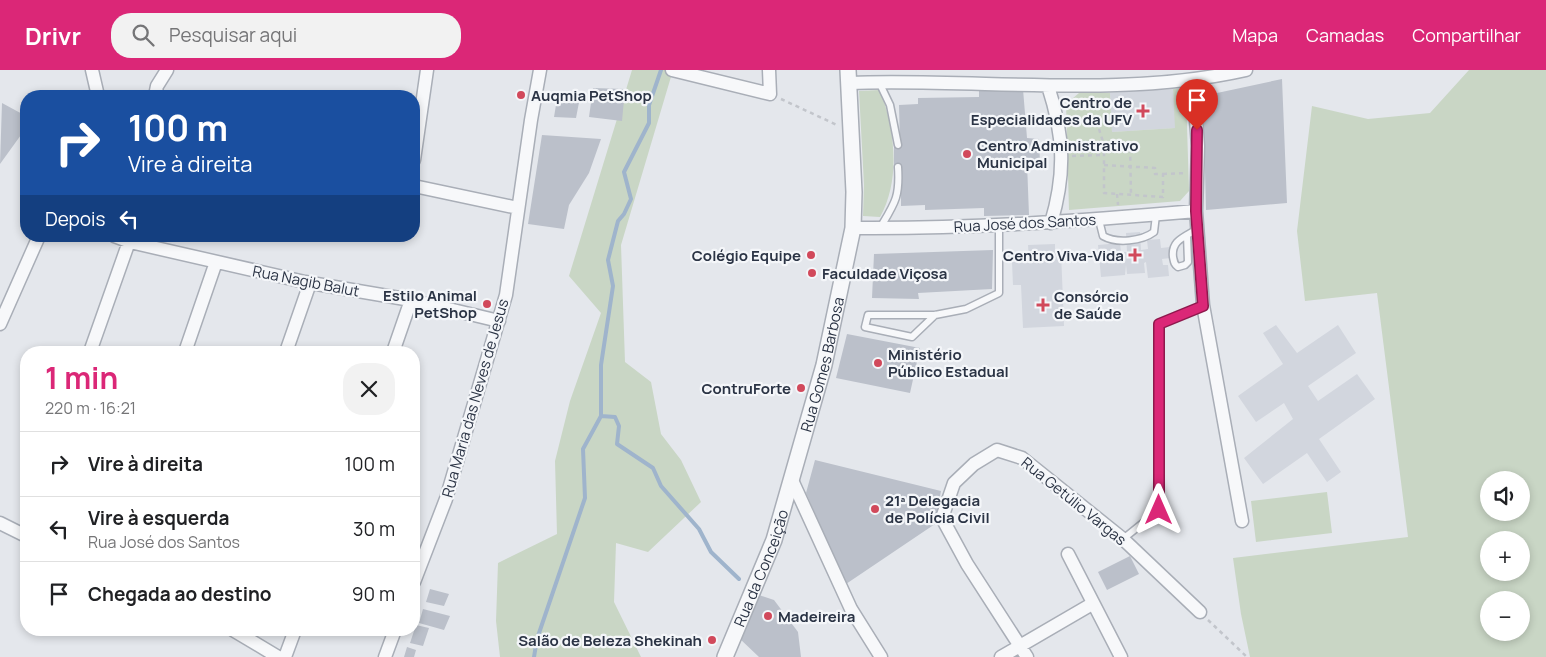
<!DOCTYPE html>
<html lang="pt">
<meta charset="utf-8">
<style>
:root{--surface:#fff;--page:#f2f2f2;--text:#202124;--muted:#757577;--line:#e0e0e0;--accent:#db2777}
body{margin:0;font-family:Manrope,sans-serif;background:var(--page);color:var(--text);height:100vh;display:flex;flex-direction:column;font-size:19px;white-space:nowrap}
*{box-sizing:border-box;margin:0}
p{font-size:16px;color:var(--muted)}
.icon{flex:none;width:28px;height:28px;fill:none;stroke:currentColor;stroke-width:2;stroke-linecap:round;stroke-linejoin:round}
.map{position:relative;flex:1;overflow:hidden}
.panel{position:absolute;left:20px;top:276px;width:400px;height:290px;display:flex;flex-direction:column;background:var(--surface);border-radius:20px;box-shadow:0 2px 8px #0003}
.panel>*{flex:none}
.top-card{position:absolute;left:20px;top:20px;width:400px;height:152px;border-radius:20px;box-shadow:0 2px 8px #0003;background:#1a4fa0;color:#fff;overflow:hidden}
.fabs{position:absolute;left:1480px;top:401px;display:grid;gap:10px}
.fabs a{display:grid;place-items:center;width:50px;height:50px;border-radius:50%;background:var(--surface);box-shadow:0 2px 8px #0003;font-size:25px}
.pin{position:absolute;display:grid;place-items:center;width:42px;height:42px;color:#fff;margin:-51px -21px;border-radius:50% 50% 50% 0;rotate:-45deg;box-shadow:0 0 5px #0007}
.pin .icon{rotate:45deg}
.me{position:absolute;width:55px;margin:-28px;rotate:0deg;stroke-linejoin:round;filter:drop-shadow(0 0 4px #0008)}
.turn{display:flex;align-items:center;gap:18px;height:105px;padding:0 25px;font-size:22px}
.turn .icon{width:65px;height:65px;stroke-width:2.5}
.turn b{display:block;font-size:35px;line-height:42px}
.then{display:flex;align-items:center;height:48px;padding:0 25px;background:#0003;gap:10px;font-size:19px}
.round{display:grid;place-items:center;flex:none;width:52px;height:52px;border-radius:20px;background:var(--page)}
.head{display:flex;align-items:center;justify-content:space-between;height:85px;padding:0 25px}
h1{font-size:30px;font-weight:700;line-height:38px;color:var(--accent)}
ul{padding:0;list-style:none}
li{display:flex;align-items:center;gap:15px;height:65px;padding:0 25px;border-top:1px solid var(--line)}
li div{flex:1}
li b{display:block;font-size:19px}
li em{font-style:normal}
header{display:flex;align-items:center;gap:30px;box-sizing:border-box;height:70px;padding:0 25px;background:var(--accent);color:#fff}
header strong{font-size:24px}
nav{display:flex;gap:28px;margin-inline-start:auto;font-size:18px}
.search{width:350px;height:45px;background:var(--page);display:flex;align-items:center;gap:12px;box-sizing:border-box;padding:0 18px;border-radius:20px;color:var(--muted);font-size:19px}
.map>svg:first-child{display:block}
.built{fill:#d2d6de}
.green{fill:#c9d6c5;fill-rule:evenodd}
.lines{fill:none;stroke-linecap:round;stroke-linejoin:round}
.stream{stroke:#9fb4cc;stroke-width:4}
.building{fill:#bbc0ca}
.service-casing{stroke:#a9aeb7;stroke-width:9}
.minor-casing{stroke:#a9aeb7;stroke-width:15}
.tertiary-casing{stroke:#a9aeb7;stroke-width:18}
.path{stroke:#c2c5cb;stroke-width:2.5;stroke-dasharray:4 4;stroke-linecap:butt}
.service{stroke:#f7f8fa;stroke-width:6}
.minor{stroke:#f7f8fa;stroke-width:12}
.tertiary{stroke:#f7f8fa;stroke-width:15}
.route-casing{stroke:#8e194d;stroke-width:12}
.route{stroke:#db2777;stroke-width:9}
.poi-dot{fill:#d1495b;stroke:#f4f6f9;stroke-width:2}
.labels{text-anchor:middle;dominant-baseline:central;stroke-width:4.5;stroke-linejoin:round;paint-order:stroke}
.poi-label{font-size:15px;font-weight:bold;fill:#2b3445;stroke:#f4f6f9;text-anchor:start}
.street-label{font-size:15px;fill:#2b3445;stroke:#f4f6f9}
</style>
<header>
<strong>Drivr</strong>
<div class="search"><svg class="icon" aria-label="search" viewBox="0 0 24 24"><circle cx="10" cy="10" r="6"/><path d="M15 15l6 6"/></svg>Pesquisar aqui</div>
<nav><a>Mapa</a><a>Camadas</a><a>Compartilhar</a></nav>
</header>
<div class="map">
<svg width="1546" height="587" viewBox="0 0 1546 587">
<rect width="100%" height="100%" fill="#e4e7ec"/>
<!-- built -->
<path class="built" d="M1173 19 1176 58 1112 62 1110 23Z
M1140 162 1141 180 1148 179 1147 170 1160 169 1161 178 1170 177V188L1162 189 1163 195H1168L1169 206 1148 208 1146 192 1144 193 1145 203 1127 204 1126 195 1125 205 1101 207 1098 175 1120 173 1121 182H1127L1126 163Z
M1055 174V183L1061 182 1064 256 1023 258 1021 215H1013L1012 192 1029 191 1028 175Z
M1276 255 1297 283 1338 255 1356 283 1308 316 1318 331 1357 304 1375 329 1319 369 1341 402 1327 412 1307 383 1263 414 1244 388 1293 349 1284 333 1256 352 1238 326 1283 294 1263 263Z"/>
<!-- green -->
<path class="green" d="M632 0H673L621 175 625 292 651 312 661 364 681 390 701 432 648 482 616 473 614 532 641 587H500L496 551 498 493 557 464 555 391 570 331 601 243 569 206Z
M1469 0H1546V587H1250L1241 544 1233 488 1408 467 1377 223 1305 231 1297 161 1312 36 1368 49 1430 43ZM1489 410H1521V442H1489ZM1489 470H1521V502H1489ZM1489 530H1521V562H1489Z
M1173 19H1182L1186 23 1189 121 1180 131 1069 140 1066 34 1079 23H1110L1112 62 1175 58Z
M880 20C895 60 901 109 880 147L863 146 864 115 859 21Z
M1327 422 1332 463 1256 472 1251 431Z"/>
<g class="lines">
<!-- stream -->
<path class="stream" d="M601 346 615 347 619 356 617 374 653 398 661 416 699 459 711 482 739 509
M534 587 537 569 585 428 583 379 601 346V295L613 216 608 190 618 151 624 144 631 129 624 102 649 53V35L661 0"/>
</g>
<!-- building -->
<path class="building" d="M1282 9 1287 133 1206 140 1203 26Z
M593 18 625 19 622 51 589 47Z
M1023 19 1027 68 1039 69 1040 93H1027L1029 145 984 146V138L925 140V135L901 136V96L894 97V75H900L899 35 918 34V28L979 27V20Z
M581 22 576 48 554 47 558 23Z
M2 33 26 46V58L0 94Z
M542 65 601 69 589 103 569 135 564 159 528 154Z
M993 180 992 219 918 223 919 229 872 228 874 184Z
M847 264 920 278 910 323 836 308Z
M815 390 941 421 935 454 846 514 806 423Z
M1130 486 1139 504 1107 520 1098 502Z
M430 519 449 524 444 536 426 532Z
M759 525 774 530 798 562 801 587H759L739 568Z
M423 539 450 546 444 560 419 553Z
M416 555 429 558 423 576 410 573Z
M407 577 416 580 414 587H404Z"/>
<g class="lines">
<!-- service casing -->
<g class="service-casing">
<path id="service" d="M879 12 890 35 898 75
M1099 150 1103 166C1117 174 1142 171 1154 162L1156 145
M880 158C895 133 900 127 898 97
M1187 165 1188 192 1185 195 1178 197C1174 194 1174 192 1173 187 1171 170 1185 167 1197 159
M935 245 912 267 865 257 868 245H935L966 239 999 223V156
M1123 469 1159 440V254L1203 235"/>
</g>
<!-- minor casing -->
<g class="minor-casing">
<path id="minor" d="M92 0 98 26
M672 0 770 24 769 0
M1193 11 1198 76 1196 141 1203 235 1242 451
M849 13C981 8 1117 29 1246 0
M1048 16C1064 65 1066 103 1051 153
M155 26 157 16 167 0
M414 90 427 0
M414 116 518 138
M853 158C968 159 1082 151 1196 141
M114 166 130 172 305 212 411 230 499 251
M0 254 39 166
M90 282 131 166
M185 282 216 192
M286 282 310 213
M393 282 411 230
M791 408 851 539 881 587
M0 453 26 466
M1068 484 1121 587
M414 512 446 429 506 225 531 50 540 0
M233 560 278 587
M285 587 295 560
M385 587 395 560
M1001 587 1092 534
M1027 587 967 494 942 448 954 413 974 394 997 380 1022 388 1123 469 1200 542"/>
</g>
<!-- tertiary casing -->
<g class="tertiary-casing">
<g id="tertiary">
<path id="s1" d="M725 587 774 470 824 295 853 158 854 122 848 0"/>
</g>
</g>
<!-- path -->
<path class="path" d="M781 29 837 55
M1099 59 1104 75
M1072 86 1103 85
M1104 95 1155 98V104H1163V127L1104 123C1104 107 1104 91 1104 75L1130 76 1131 125
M1163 104 1187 103
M1117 124 1118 135
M1208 550 1247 587"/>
<!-- service -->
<use href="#service" class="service"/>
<!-- minor -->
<use href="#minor" class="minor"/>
<!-- tertiary -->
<use href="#tertiary" class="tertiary"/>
</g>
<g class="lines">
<!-- route casing -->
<g class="route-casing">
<path id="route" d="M1159 440V254L1203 236 1196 141 1197 60"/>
</g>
<!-- route -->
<use href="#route" class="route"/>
</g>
<!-- markers -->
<g class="poi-dot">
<circle cx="521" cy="25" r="5"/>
<path d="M1140.5 33.5h5v5h5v5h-5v5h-5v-5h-5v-5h5z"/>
<circle cx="967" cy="84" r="5"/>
<circle cx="811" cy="185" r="5"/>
<path d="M1132.5 177.5h5v5h5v5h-5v5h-5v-5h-5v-5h5z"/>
<circle cx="812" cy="203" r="5"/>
<circle cx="487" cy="234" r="5"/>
<path d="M1040.5 227.5h5v5h5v5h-5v5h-5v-5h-5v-5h5z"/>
<circle cx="878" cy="293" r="5"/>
<circle cx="801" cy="318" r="5"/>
<circle cx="875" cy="439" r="5"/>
<circle cx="768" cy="546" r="5"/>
<circle cx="712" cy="570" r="5"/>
</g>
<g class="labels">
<!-- poi labels -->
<g class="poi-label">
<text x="531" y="25">Auqmia PetShop</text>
<text x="1132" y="32" text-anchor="end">Centro de<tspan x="1132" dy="17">Especialidades da UFV</tspan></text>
<text x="977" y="75">Centro Administrativo<tspan x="977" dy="17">Municipal</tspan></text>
<text x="801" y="185" text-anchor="end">Colégio Equipe</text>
<text x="1124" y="185" text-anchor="end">Centro Viva-Vida</text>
<text x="822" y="203">Faculdade Viçosa</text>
<text x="477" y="225" text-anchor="end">Estilo Animal<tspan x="477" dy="17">PetShop</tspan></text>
<text x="1054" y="226">Consórcio<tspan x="1054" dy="17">de Saúde</tspan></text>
<text x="888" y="284">Ministério<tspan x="888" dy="17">Público Estadual</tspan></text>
<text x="791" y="318" text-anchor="end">ContruForte</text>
<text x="885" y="430">21ª Delegacia<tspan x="885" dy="17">de Polícia Civil</tspan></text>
<text x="778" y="546">Madeireira</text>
<text x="702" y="570" text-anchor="end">Salão de Beleza Shekinah</text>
</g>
<!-- street labels -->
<g class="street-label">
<text transform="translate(1025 153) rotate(-3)">Rua José dos Santos</text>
<text transform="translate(306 211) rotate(11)">Rua Nagib Balut</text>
<text stroke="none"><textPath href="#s1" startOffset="309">Rua Gomes Barbosa</textPath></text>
<text transform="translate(475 328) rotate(-74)">Rua Maria das Neves de Jesus</text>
<text transform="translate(1074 431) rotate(39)">Rua Getúlio Vargas</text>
<text stroke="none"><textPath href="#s1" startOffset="96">Rua da Conceição</textPath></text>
</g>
</g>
</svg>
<div class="fabs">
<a><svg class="icon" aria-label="sound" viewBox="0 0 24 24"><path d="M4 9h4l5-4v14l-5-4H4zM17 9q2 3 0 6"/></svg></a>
<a>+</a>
<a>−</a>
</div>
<div class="pin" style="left:1197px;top:60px;background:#d93025"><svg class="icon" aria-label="arrive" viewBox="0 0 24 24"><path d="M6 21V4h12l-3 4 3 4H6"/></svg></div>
<svg class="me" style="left:1159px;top:440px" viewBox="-20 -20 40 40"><path d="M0-17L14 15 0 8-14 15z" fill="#db2777" stroke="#fff" stroke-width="4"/></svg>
<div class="top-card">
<div class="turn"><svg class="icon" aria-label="right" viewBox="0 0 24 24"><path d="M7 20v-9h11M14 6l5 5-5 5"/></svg><div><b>100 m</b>Vire à direita</div></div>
<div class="then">Depois<svg class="icon" aria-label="left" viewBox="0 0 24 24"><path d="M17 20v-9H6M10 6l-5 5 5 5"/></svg></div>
</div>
<section class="panel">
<div class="head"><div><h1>1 min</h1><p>220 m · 16:21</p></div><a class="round"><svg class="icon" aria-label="close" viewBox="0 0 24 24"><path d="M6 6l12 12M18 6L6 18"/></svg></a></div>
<ul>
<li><svg class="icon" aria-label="right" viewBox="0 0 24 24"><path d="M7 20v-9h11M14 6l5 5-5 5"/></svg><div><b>Vire à direita</b></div><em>100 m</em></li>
<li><svg class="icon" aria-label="left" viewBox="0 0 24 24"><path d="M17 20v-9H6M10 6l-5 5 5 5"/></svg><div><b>Vire à esquerda</b><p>Rua José dos Santos</p></div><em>30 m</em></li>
<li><svg class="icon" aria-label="arrive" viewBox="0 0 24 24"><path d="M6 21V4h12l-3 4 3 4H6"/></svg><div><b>Chegada ao destino</b></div><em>90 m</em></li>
</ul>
</section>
</div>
